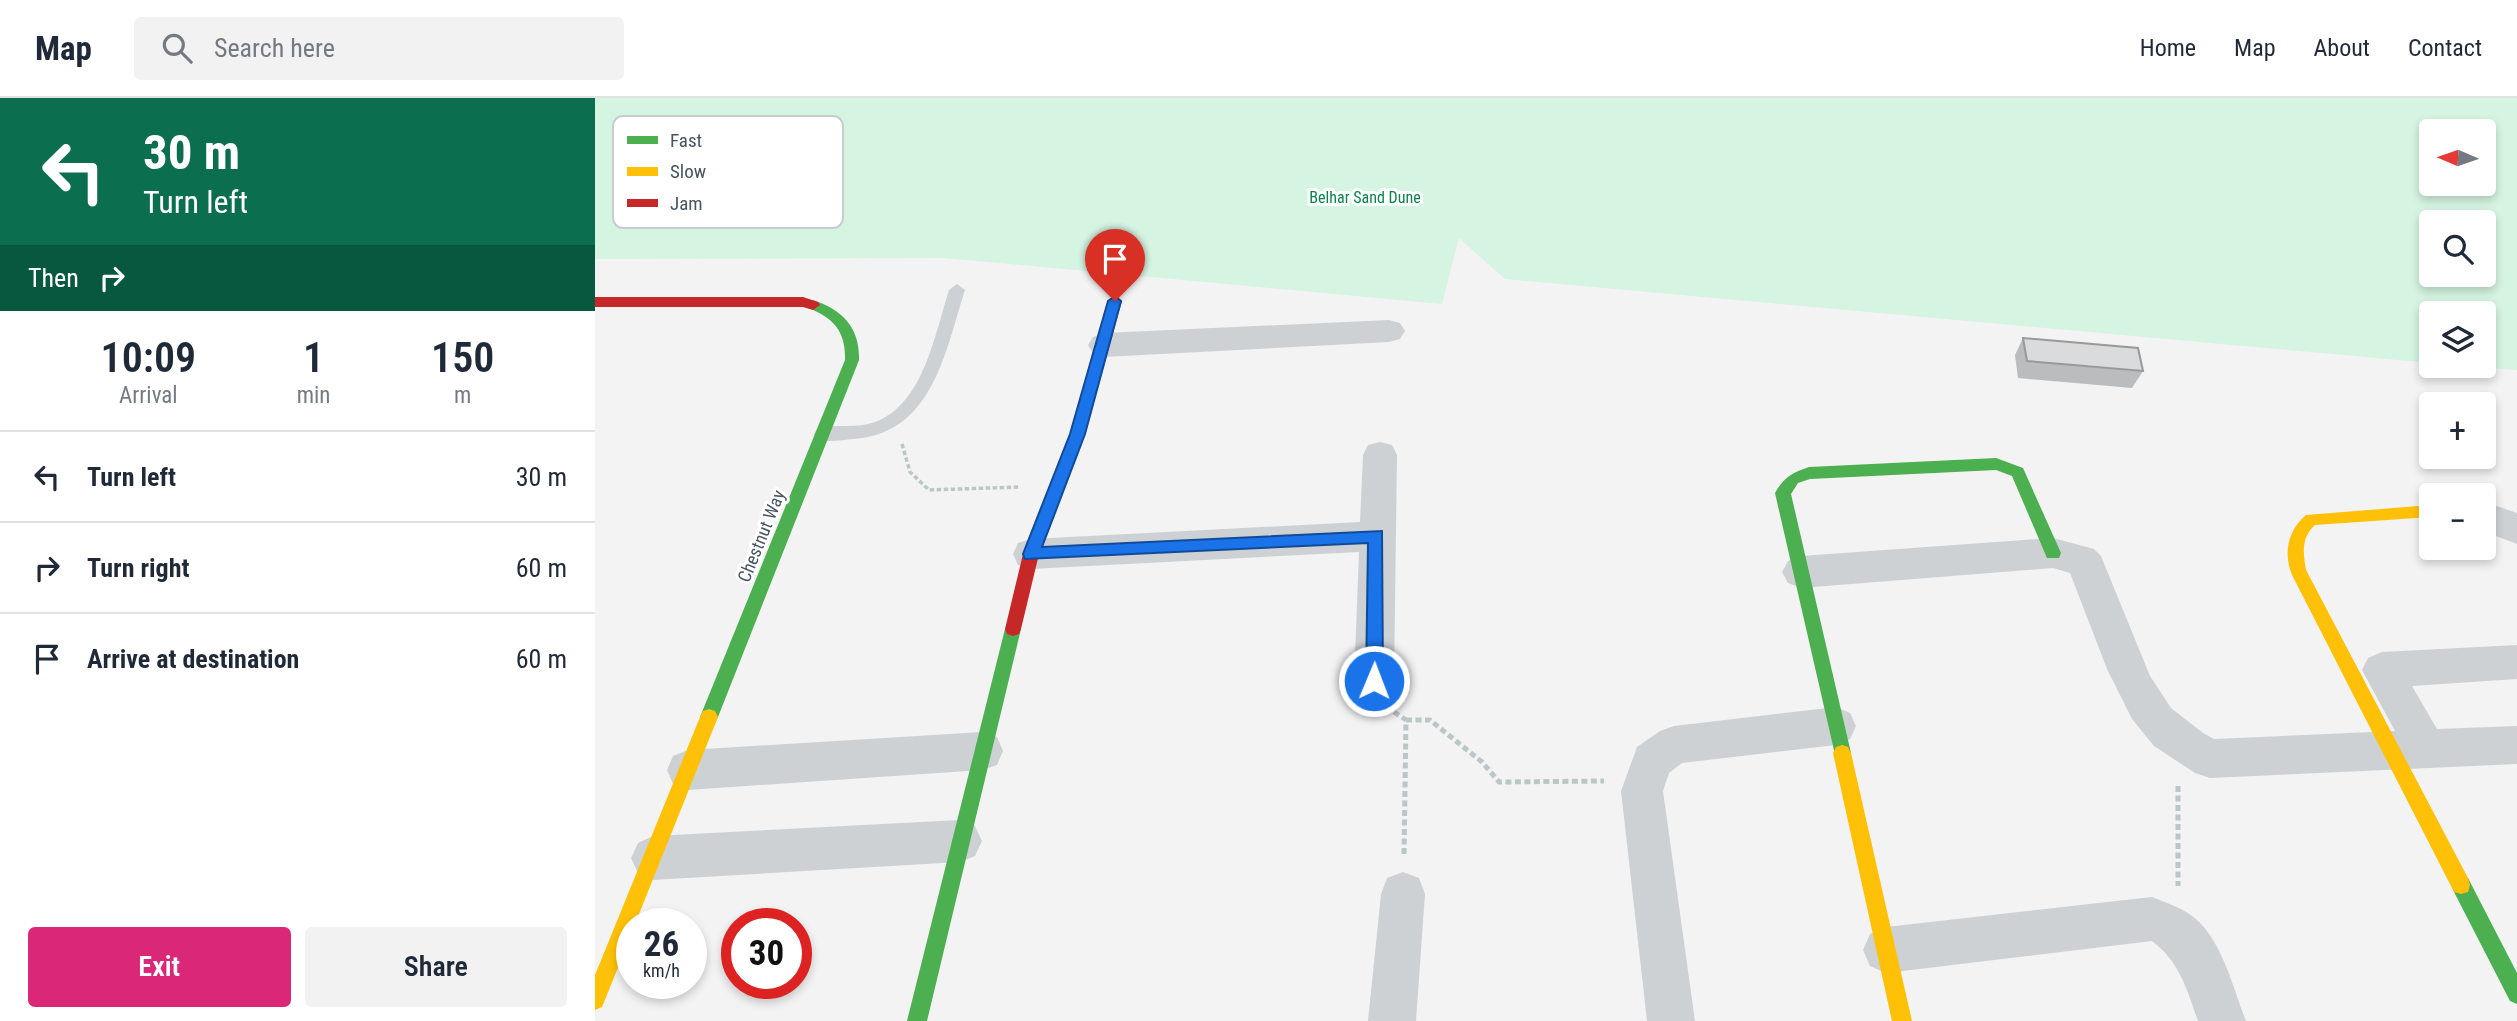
<!DOCTYPE html>
<meta charset="utf-8">
<style>
:root{--surface:#fff;--page:#f2f2f3;--text:#1f2937;--muted:#747a83;--line:#e0e1e3;--accent:#db2777}
body{margin:0;font-family:"Roboto Condensed",sans-serif;background:var(--page);color:var(--text);height:100vh;display:flex;flex-direction:column;font-size:26px;white-space:nowrap}
*{box-sizing:border-box;margin:0}
p{font-size:23px;color:var(--muted)}
.icon{flex:none;width:38px;height:38px;fill:none;stroke:currentColor;stroke-width:2;stroke-linecap:round;stroke-linejoin:round}
.map{position:relative;flex:1;overflow:hidden}
.drawer{display:flex;flex-direction:column;background:var(--surface);width:595px}
.drawer>*{flex:none}
.top-card{background:#0b6e4f;color:#fff;overflow:hidden}
.needle{width:46px;rotate:272deg}
.buttons{position:absolute;left:1824px;top:21px;display:grid;gap:14px}
.buttons a{display:grid;place-items:center;width:77px;height:77px;border-radius:7px;background:var(--surface);box-shadow:0 4px 10px #0003;font-size:35px}
.speed{position:absolute;left:21px;top:810px;display:flex;gap:14px;font-size:35px;font-weight:700;text-align:center}
.speed>*{display:grid;place-content:center;width:91px;height:91px;border-radius:50%;background:var(--surface);box-shadow:0 4px 10px #0003;line-height:1}
.speed small{font-size:18px;font-weight:400}
.speed .limit{border:10px solid #d22;background:#fff;color:#111}
.pin{position:absolute;display:grid;place-items:center;width:60px;height:60px;color:#fff;margin:-72px -30px;border-radius:50% 50% 50% 0;rotate:-45deg;box-shadow:0 0 7px #0007}
.pin .icon{rotate:45deg}
.me{position:absolute;width:77px;margin:-38px;rotate:1deg;stroke-linejoin:round;filter:drop-shadow(0 0 5px #0008)}
.turn{display:flex;align-items:center;gap:24px;height:147px;padding:0 28px;font-size:32px}
.turn .icon{width:91px;height:91px;stroke-width:2.5}
.turn b{display:block;font-size:49px;line-height:60px}
.then{display:flex;align-items:center;height:66px;padding:0 28px;background:#0003;gap:14px;font-size:26px}
.eta{display:flex;justify-content:space-evenly;align-items:center;height:119px;text-align:center}
.eta b{font-size:42px;font-weight:600;line-height:49px}
.primary-button{display:flex;gap:14px;margin-top:auto;padding:14px 28px}
.primary-button a{flex:1;height:80px;border-radius:7px;background:var(--accent);color:#fff;font-size:28px;font-weight:600;line-height:80px;text-align:center}
.primary-button a+a{background:var(--page);color:var(--text)}
ul{padding:0;list-style:none}
li{display:flex;align-items:center;gap:21px;height:91px;padding:0 28px;border-top:2px solid var(--line)}
li div{flex:1}
li b{display:block;font-size:26px}
li em{font-style:normal}
header{display:flex;align-items:center;gap:42px;box-sizing:border-box;height:98px;padding:0 35px;background:var(--surface);border-bottom:2px solid var(--line)}
header strong{font-size:33px}
nav{display:flex;gap:38px;margin-inline-start:auto;font-size:24px}
.search{width:490px;height:63px;background:var(--page);display:flex;align-items:center;gap:18px;box-sizing:border-box;padding:0 24px;border-radius:7px;color:var(--muted);font-size:26px}
main{display:flex;flex:1;min-height:0}
.map>svg:first-child{display:block}
.green{fill:#d5f4e2;fill-rule:evenodd}
.lines{fill:none;stroke-linecap:round;stroke-linejoin:round}
.path-far1{stroke:#bac8c5;stroke-width:3.5;stroke-dasharray:4.5 2.5;stroke-linecap:butt}
.path{stroke:#bac8c5;stroke-width:5;stroke-dasharray:6 3.5;stroke-linecap:butt}
.lane{fill:#ced1d4;fill-rule:evenodd}
.street{fill:#ced1d4;fill-rule:evenodd}
.fast{fill:#4caf50;fill-rule:evenodd}
.slow{fill:#ffc107;fill-rule:evenodd}
.jam{fill:#c62828;fill-rule:evenodd}
.wall{fill:#bbbcbe}
.building{fill:#dadbdd;stroke:#99999b;stroke-width:2}
.route{fill:#1a73e8;stroke:#114b97;stroke-width:2}
.labels{text-anchor:middle;dominant-baseline:central;stroke-width:6;stroke-linejoin:round;paint-order:stroke}
.far-park-label{font-size:16px;fill:#0c824d;stroke:#fff}
.street-label{font-size:18px;fill:#475462;stroke:#fff}
.key{fill:#fff;stroke:#c8ccd0;stroke-width:2}
.key-label{font-size:19px;fill:#475462}
</style>
<header>
<strong>Map</strong>
<div class="search"><svg class="icon" aria-label="search" viewBox="0 0 24 24"><circle cx="10" cy="10" r="6"/><path d="M15 15l6 6"/></svg>Search here</div>
<nav><a>Home</a><a>Map</a><a>About</a><a>Contact</a></nav>
</header>
<main>
<section class="drawer">
<div class="top-card">
<div class="turn"><svg class="icon" aria-label="left" viewBox="0 0 24 24"><path d="M17 20v-9H6M10 6l-5 5 5 5"/></svg><div><b>30 m</b>Turn left</div></div>
<div class="then">Then<svg class="icon" aria-label="right" viewBox="0 0 24 24"><path d="M7 20v-9h11M14 6l5 5-5 5"/></svg></div>
</div>
<div class="eta">
<div><b>10:09</b><p>Arrival</p></div>
<div><b>1</b><p>min</p></div>
<div><b>150</b><p>m</p></div>
</div>
<ul>
<li><svg class="icon" aria-label="left" viewBox="0 0 24 24"><path d="M17 20v-9H6M10 6l-5 5 5 5"/></svg><div><b>Turn left</b></div><em>30 m</em></li>
<li><svg class="icon" aria-label="right" viewBox="0 0 24 24"><path d="M7 20v-9h11M14 6l5 5-5 5"/></svg><div><b>Turn right</b></div><em>60 m</em></li>
<li><svg class="icon" aria-label="arrive" viewBox="0 0 24 24"><path d="M6 21V4h12l-3 4 3 4H6"/></svg><div><b>Arrive at destination</b></div><em>60 m</em></li>
</ul>
<div class="primary-button"><a>Exit</a><a>Share</a></div>
</section>
<div class="map">
<svg width="1922" height="923" viewBox="0 0 1922 923">
<rect width="100%" height="100%" fill="#f3f3f3"/>
<!-- green -->
<path class="green" d="M0 0H1922V272L1871 268H1888V215H1836V265L910 181 864 140 847 206 350 160 0 161ZM1836 33H1888V86H1836ZM1836 124H1888V177H1836Z"/>
<g class="lines">
<!-- path-far1 -->
<path class="path-far1" d="M307 346 315 374 334 392 424 389"/>
<!-- path -->
<path class="path" d="M799 614 811 622 809 756
M811 622H835L887 664 904 684 1009 683
M1583 688V788"/>
<!-- lane -->
<path class="lane" d="M362 186 370 192C350 254 338 335 259 341 247 342 233 345 222 341L219 336 222 331C240 325 262 331 280 324 329 306 340 235 354 192Z"/>
<!-- street -->
<path class="street" d="M794 222 805 225 810 233 805 241 794 244 509 259 498 255 493 247 498 239 509 235Z
M785 344 797 347 802 357 799 583 793 596 779 601 765 596 759 583 764 454 436 471 423 467 418 456 423 445 436 441 765 424 768 357 773 347Z
M1888 403 1922 415V446L1888 433Z
M1458 440 1499 451 1506 458 1555 578 1576 610 1608 635 1619 641 1800 633 1767 572 1773 560 1787 554 1922 547V581L1817 588 1842 631 1922 628V666L1615 680 1600 675 1559 648 1537 621 1512 571 1475 475 1458 470 1206 490 1193 485 1187 474 1193 463 1206 458Z
M1241 609 1255 615 1261 628 1255 641 1241 647 1087 665 1074 675 1068 693 1100 923H1052L1026 693 1042 649 1065 633 1079 628Z
M387 634 402 639 408 653 402 667 387 672 93 692 78 686 72 672 78 658 93 652Z
M365 722 380 728 387 743 380 758 365 764 58 782 43 775 36 760 43 745 58 738Z
M808 774 824 780 830 796 821 923H773L786 796 792 780Z
M1557 799C1572 805 1588 810 1601 821 1628 845 1638 890 1651 923H1603C1592 892 1585 864 1557 843L1291 875 1275 868 1268 852 1275 836 1291 829Z"/>
<!-- fast -->
<path class="fast" d="M218 202C248 212 265 230 264 262L123 619 120 625 114 627 108 625 105 619 250 262C251 234 239 220 213 210V204Z
M1401 360 1428 370 1466 455 1464 460H1452L1417 378 1401 372 1215 381 1203 385 1196 396 1256 655 1253 661 1247 663 1241 661 1180 395C1189 379 1197 375 1214 369Z
M418 524 424 526 426 531 332 923H312L410 531 412 526Z
M1866 778 1873 780 1922 875V906L1915 903 1859 794 1857 787 1859 780Z"/>
<!-- slow -->
<path class="slow" d="M1836 407V419L1720 427C1706 440 1708 454 1711 472L1873 780 1875 787 1873 794 1866 796 1859 794 1697 477C1688 455 1693 432 1711 417Z
M114 611 120 613 123 619 40 826H37V835L7 909 0 912V877L105 619 108 613Z
M1247 647 1253 649 1256 655 1317 923H1297L1238 655 1241 649Z"/>
<!-- jam -->
<path class="jam" d="M520 198 527 203 490 336 444 456 426 531 424 536 418 538 412 536 410 531 428 456 476 336 513 203Z
M0 199H208L223 204 225 207 218 212 208 209H0Z"/>
</g>
<!-- wall -->
<path class="wall" d="M1428 240 1548 273 1537 290 1423 280 1420 257Z"/>
<!-- building -->
<path class="building" d="M1428 240 1543 250 1548 273 1432 263Z"/>
<!-- route -->
<path class="route" d="M520 198 526 203 490 336 447 449 787 433 788 583 785 588H773L771 583 773 445 430 461 428 456 475 336 513 203Z"/>
<g class="labels">
<!-- far-park labels -->
<g class="far-park-label">
<text x="770" y="99">Belhar Sand Dune</text>
</g>
<!-- street labels -->
<g class="street-label">
<text transform="translate(166 438) rotate(-68)">Chestnut Way</text>
</g>
</g>
<!-- legend -->
<rect x="18" y="18" width="230" height="112" rx="10" class="key"/>
<rect x="32" y="38" width="31" height="8" fill="#4caf50"/>
<rect x="32" y="69" width="31" height="9" fill="#ffc107"/>
<rect x="32" y="101" width="31" height="8" fill="#c62828"/>
<g class="key-label">
<text x="75" y="49">Fast</text>
<text x="75" y="80">Slow</text>
<text x="75" y="112">Jam</text>
</g>
</svg>
<div class="buttons">
<a><svg class="needle" viewBox="-14 -14 28 28"><path d="M0-13l5 13h-10z" fill="#e53935"/><path d="M0 13l5-13h-10z" fill="#747a83"/></svg></a>
<a><svg class="icon" aria-label="search" viewBox="0 0 24 24"><circle cx="10" cy="10" r="6"/><path d="M15 15l6 6"/></svg></a>
<a><svg class="icon" aria-label="layers" viewBox="0 0 24 24"><path d="M12 4l9 5-9 5-9-5zM3 14l9 5 9-5"/></svg></a>
<a>+</a>
<a>−</a>
</div>
<div class="speed"><div>26<small>km/h</small></div><div class="limit">30</div></div>
<div class="pin" style="left:520px;top:203px;background:#d93025"><svg class="icon" aria-label="arrive" viewBox="0 0 24 24"><path d="M6 21V4h12l-3 4 3 4H6"/></svg></div>
<svg class="me" style="left:779px;top:583px" viewBox="-20 -20 40 40"><circle r="17" fill="#1a73e8" stroke="#fff" stroke-width="3"/><path d="M0-11L8 9 0 5-8 9z" fill="#fff"/></svg>
</div>
</main>
